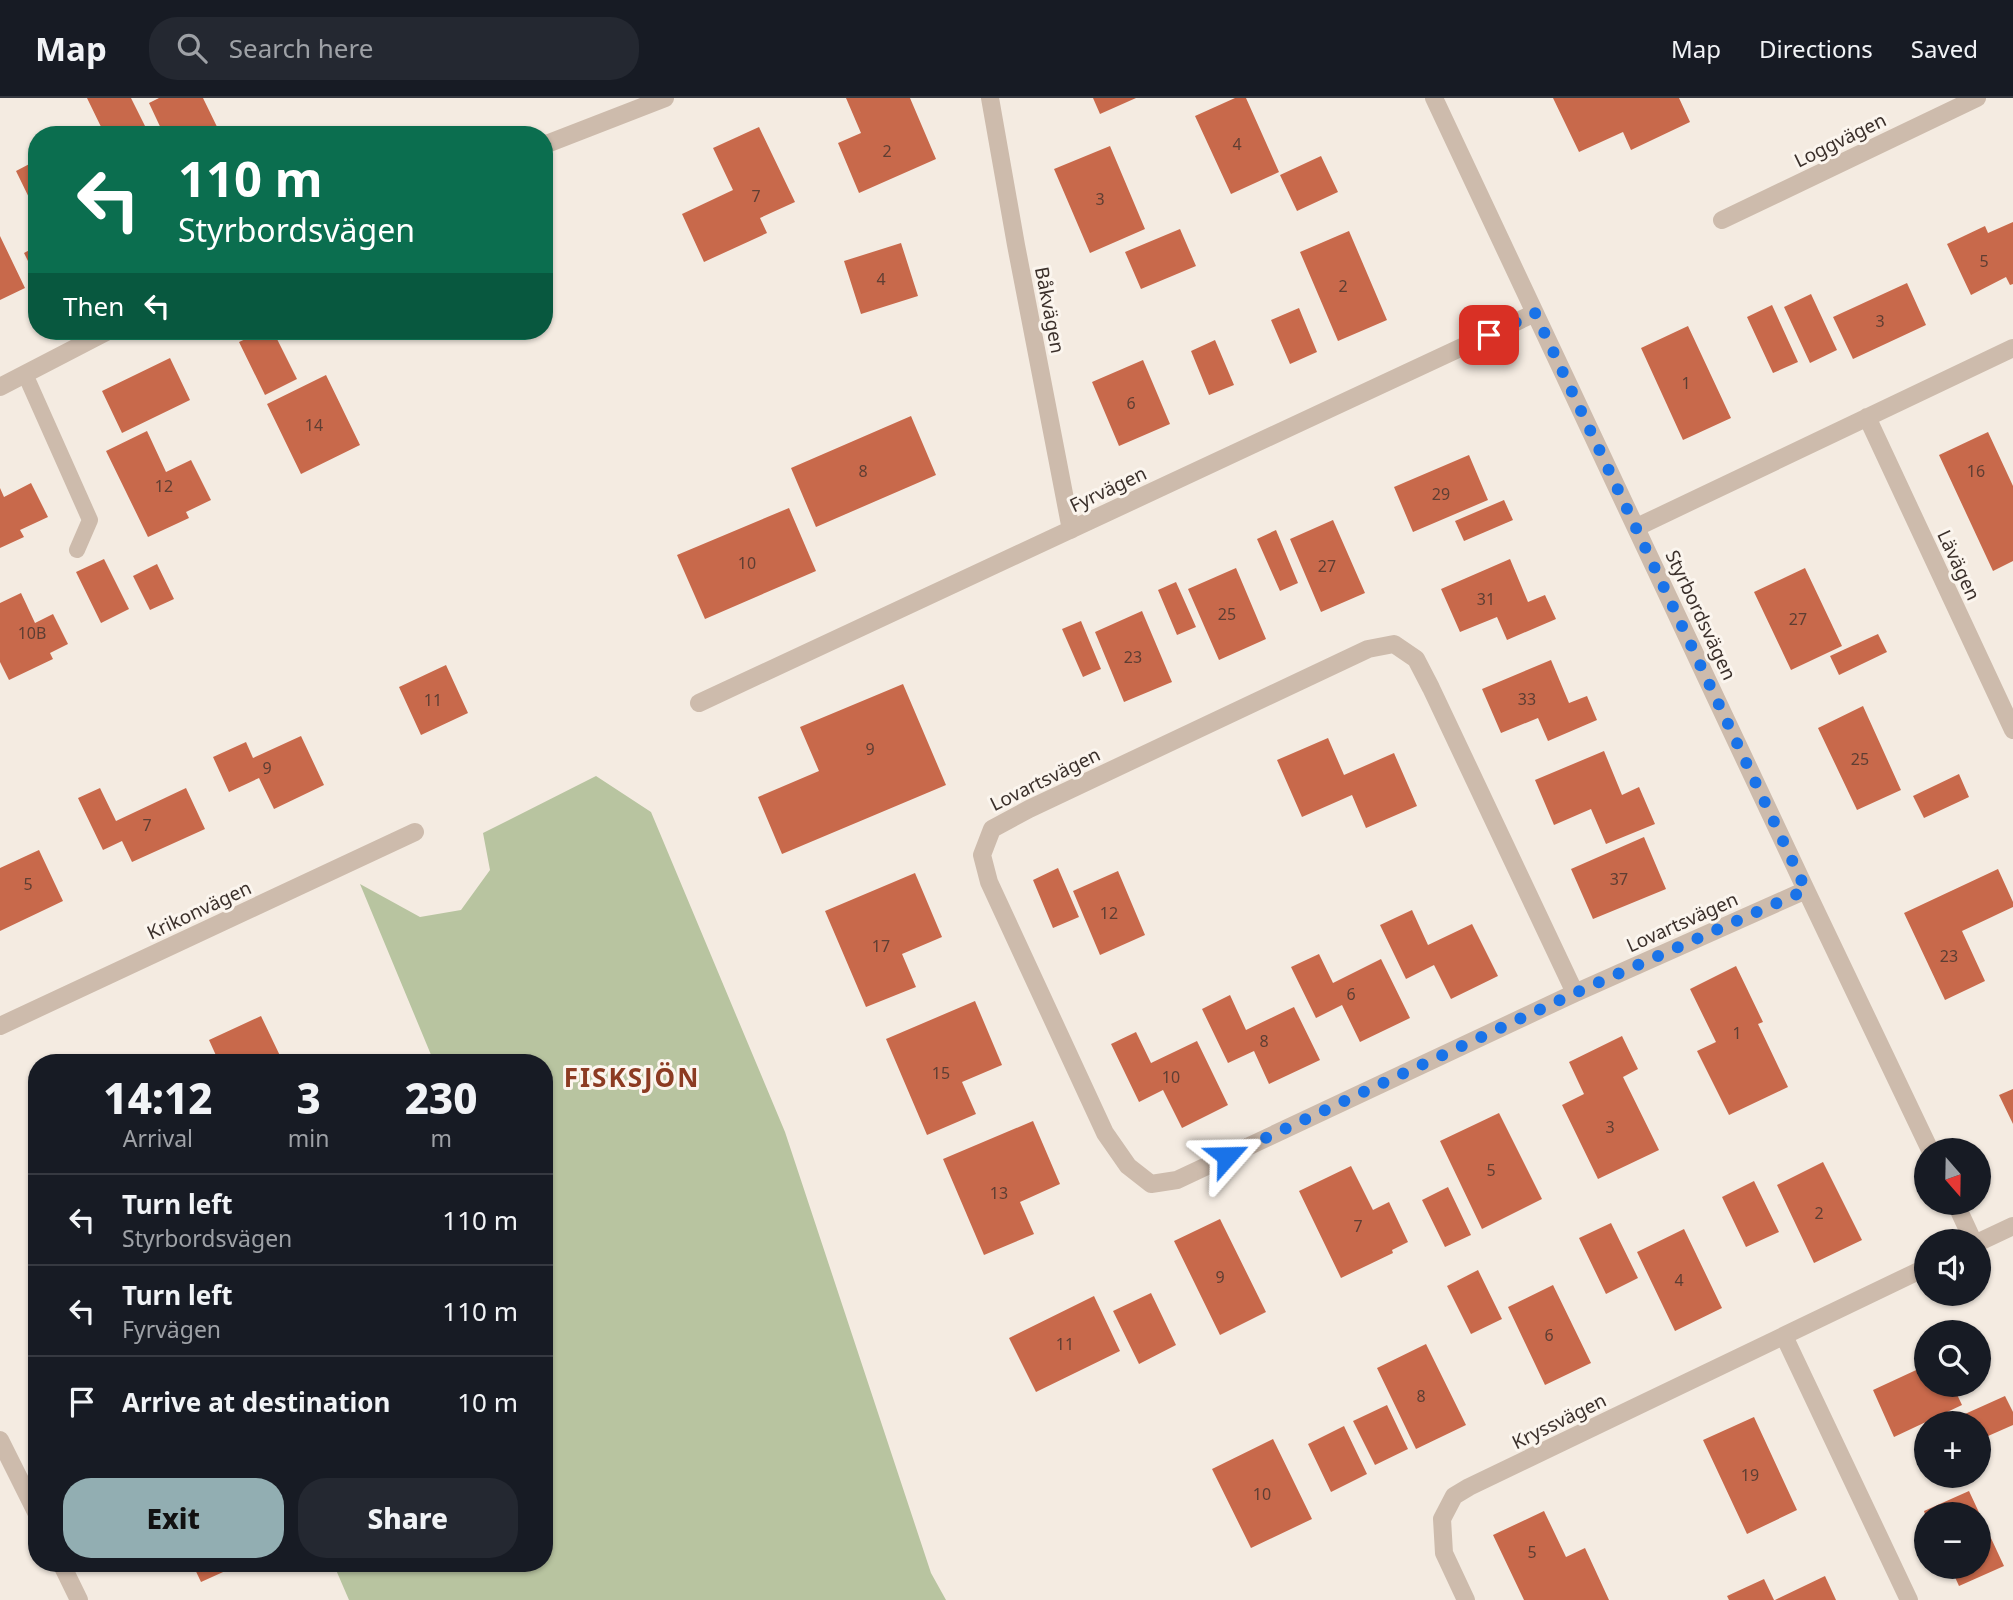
<!DOCTYPE html>
<meta charset="utf-8">
<style>
:root{--surface:#171b24;--page:#242831;--text:#f1f3f6;--muted:#9ea1a6;--line:#363941;--accent:#92aeb2}
body{margin:0;font-family:"Noto Sans",sans-serif;background:var(--page);color:var(--text);height:100vh;display:flex;flex-direction:column;font-size:26px;white-space:nowrap}
*{box-sizing:border-box;margin:0}
p{font-size:23px;color:var(--muted)}
.icon{flex:none;width:38px;height:38px;fill:none;stroke:currentColor;stroke-width:2;stroke-linecap:round;stroke-linejoin:round}
.map{position:relative;flex:1;overflow:hidden}
.sheet{position:absolute;left:28px;top:956px;width:525px;height:518px;display:flex;flex-direction:column;background:var(--surface);border-radius:28px;box-shadow:0 2px 5px #0004}
.sheet>*{flex:none}
.top-card{position:absolute;left:28px;top:28px;width:525px;height:214px;border-radius:28px;box-shadow:0 2px 5px #0004;background:#0b6e4f;color:#fff;overflow:hidden}
.needle{width:46px;rotate:160deg}
.controls{position:absolute;left:1914px;top:1040px;display:grid;gap:14px}
.controls a{display:grid;place-items:center;width:77px;height:77px;border-radius:50%;background:var(--surface);box-shadow:0 2px 5px #0004;font-size:35px}
.pin{position:absolute;display:grid;place-items:center;width:60px;height:60px;color:#fff;margin:-30px;border-radius:14px;box-shadow:0 4px 10px #0006}
.me{position:absolute;width:77px;margin:-38px;rotate:65deg;stroke-linejoin:round;filter:drop-shadow(0 0 5px #0008)}
.turn{display:flex;align-items:center;gap:24px;height:147px;padding:0 35px;font-size:32px}
.turn .icon{width:91px;height:91px;stroke-width:2.5}
.turn b{display:block;font-size:49px;line-height:60px}
.then{display:flex;align-items:center;height:66px;padding:0 35px;background:#0003;gap:14px;font-size:26px}
.eta{display:flex;justify-content:space-evenly;align-items:center;height:119px;text-align:center}
.eta b{font-size:42px;font-weight:800;line-height:49px}
.cta{display:flex;gap:14px;margin-top:auto;padding:14px 35px}
.cta a{flex:1;height:80px;border-radius:28px;background:var(--accent);color:#111;font-size:28px;font-weight:800;line-height:80px;text-align:center}
.cta a+a{background:var(--page);color:var(--text)}
ul{padding:0;list-style:none}
li{display:flex;align-items:center;gap:21px;height:91px;padding:0 35px;border-top:2px solid var(--line)}
li div{flex:1}
li b{display:block;font-size:26px}
li em{font-style:normal}
header{display:flex;align-items:center;gap:42px;box-sizing:border-box;height:98px;padding:0 35px;background:var(--surface);border-bottom:2px solid var(--line)}
header strong{font-size:33px}
nav{display:flex;gap:38px;margin-inline-start:auto;font-size:24px}
.search{width:490px;height:63px;background:var(--page);display:flex;align-items:center;gap:18px;box-sizing:border-box;padding:0 24px;border-radius:28px;color:var(--muted);font-size:26px}
.map>svg:first-child{display:block}
.green{fill:#b8c4a0}
.building{fill:#c8694b}
.lines{fill:none;stroke-linecap:round;stroke-linejoin:round}
.service{stroke:#cdbbac;stroke-width:16}
.minor{stroke:#cdbbac;stroke-width:18}
.route{stroke:#1a73e8;stroke-width:12;stroke-dasharray:0 21.6}
.labels{text-anchor:middle;dominant-baseline:central;stroke-width:6;stroke-linejoin:round;paint-order:stroke}
.number-label{font-size:16px;fill:#5e3e33}
.street-label{font-size:19px;fill:#3b302b;stroke:#fbf5ee}
.district-label{font-size:26px;font-weight:bold;letter-spacing:2px;fill:#8c3b22;stroke:#fbf5ee}
</style>
<header>
<strong>Map</strong>
<div class="search"><svg class="icon" aria-label="search" viewBox="0 0 24 24"><circle cx="10" cy="10" r="6"/><path d="M15 15l6 6"/></svg>Search here</div>
<nav><a>Map</a><a>Directions</a><a>Saved</a></nav>
</header>
<div class="map">
<svg width="2013" height="1502" viewBox="0 0 2013 1502">
<rect width="100%" height="100%" fill="#f4ebe1"/>
<!-- green -->
<path class="green" d="M596 678 651 714 785 1034 931 1475 946 1502H349L333 1465H544V964H434L360 786 420 819 461 812 490 772 483 735Z"/>
<!-- building -->
<path class="building" d="M87 0H131L147 32 138 37H105Z
M159 0H203L221 37H164L149 5Z
M846 0H910L936 61 859 95 838 45 861 35Z
M1093 0H1136L1100 16Z
M1235 0H1246L1279 74 1231 96 1195 18Z
M1553 0H1679L1690 24 1631 52 1623 34 1579 54Z
M759 29 795 104 760 120 767 135 704 164 682 116 733 92 713 50Z
M1110 48 1145 131 1090 155 1054 71Z
M1321 58 1338 94 1297 113 1280 77Z
M37 62V116L16 73Z
M2013 124V186L2010 187 2006 179 1971 197 1947 146 1985 128 1988 135Z
M1180 131 1196 168 1141 191 1125 154Z
M1349 133 1387 222 1338 243 1300 154Z
M0 138 25 190 0 202Z
M901 145 918 198 861 216 844 163Z
M37 148V181L24 155Z
M1907 185 1926 227 1853 261 1833 219Z
M1811 196 1837 252 1810 265 1784 209Z
M1772 207 1798 264 1773 275 1747 219Z
M1299 210 1317 254 1290 266 1271 222Z
M1688 228 1731 320 1683 342 1641 250Z
M263 233H273L297 281 265 297 239 244Z
M1215 242 1234 287 1209 297 1191 253Z
M170 260 190 302 122 335 102 293Z
M1143 262 1170 326 1119 348 1092 284Z
M326 277 360 347 301 376 267 306Z
M911 318 936 377 816 429 791 370Z
M147 333 166 374 191 362 211 402 186 414 189 420 148 439 106 353Z
M1988 334 2013 388V463L1993 473 1939 357Z
M1469 357 1488 402 1413 434 1394 389Z
M31 385 48 419 20 432 24 439 0 450V390L4 399Z
M1504 402 1513 422 1464 443 1455 423Z
M789 410 816 473 705 521 677 457Z
M1333 422 1365 495 1321 514 1290 441Z
M1276 432 1298 485 1280 493 1257 441Z
M104 461 129 511 101 525 76 474Z
M1510 461 1528 504 1545 497 1556 521 1507 542 1497 519 1460 534 1441 491Z
M157 466 174 501 150 512 133 478Z
M1236 470 1266 541 1219 562 1188 491Z
M1805 470 1842 548 1791 572 1754 494Z
M1176 484 1196 529 1177 537 1158 492Z
M21 495 35 525 53 516 68 546 50 555 53 561 9 582 0 564V505Z
M1142 513 1172 584 1124 604 1095 534Z
M1081 523 1101 571 1083 579 1062 531Z
M1878 536 1887 554 1839 577 1830 558Z
M1551 562 1569 605 1587 598 1597 622 1548 643 1538 620 1501 635 1482 591Z
M446 567 468 615 421 637 399 589Z
M903 586 946 687 782 756 758 699 819 673 800 629Z
M1863 608 1901 692 1857 712 1818 630Z
M301 638 324 687 274 711 259 680 229 694 213 659 246 644 253 660Z
M1328 640 1344 677 1394 655 1417 708 1366 730 1352 697 1302 719 1277 662Z
M1604 653 1622 697 1639 689 1655 726 1606 746 1591 711 1554 727 1535 682Z
M1959 676 1969 699 1924 720 1913 698Z
M100 690 116 723 186 690 205 731 132 764 122 743 103 752 78 700Z
M1644 739 1666 791 1593 821 1571 771Z
M39 752 63 803 0 833V770Z
M1058 770 1079 819 1053 830 1033 782Z
M1998 771 2013 804V809L1962 833 1985 883 1945 902 1904 815Z
M1118 773 1145 837 1100 857 1073 793Z
M915 775 942 839 902 856 916 889 866 909 825 813Z
M1412 812 1428 847 1472 826 1498 878 1451 901 1434 867 1406 881 1380 827Z
M1319 856 1333 885 1381 861 1410 920 1360 944 1342 907 1316 920 1291 869Z
M1736 868 1763 924 1758 926 1788 989 1729 1017 1697 953 1716 944 1690 891Z
M1230 897 1246 932 1294 909 1320 962 1269 986 1254 953 1228 965 1202 911Z
M975 903 1002 967 962 984 976 1016 927 1037 886 941Z
M261 918 283 964H219L209 942Z
M1136 934 1151 965 1197 943 1228 1007 1182 1030 1163 992 1139 1004 1111 946Z
M1622 938 1638 971 1623 979 1659 1052 1598 1081 1562 1007 1584 996 1569 964Z
M2013 991V1026L1999 997Z
M1499 1015 1542 1101 1482 1131 1440 1043Z
M1033 1023 1060 1086 1020 1104 1034 1136 984 1157 943 1061Z
M1823 1064 1862 1142 1814 1165 1777 1087Z
M1351 1068 1373 1112 1389 1104 1408 1144 1392 1152 1393 1155 1341 1180 1299 1093Z
M1754 1083 1779 1134 1746 1149 1722 1099Z
M1448 1089 1471 1137 1445 1149 1422 1102Z
M1220 1121 1266 1214 1220 1237 1174 1143Z
M1611 1125 1638 1180 1606 1196 1579 1140Z
M1684 1131 1722 1210 1675 1233 1637 1154Z
M1478 1172 1502 1221 1471 1236 1447 1188Z
M1553 1187 1591 1265 1545 1287 1508 1209Z
M1151 1195 1176 1247 1139 1266 1113 1213Z
M1094 1198 1120 1253 1036 1294 1009 1240Z
M1426 1246 1466 1327 1416 1351 1377 1270Z
M1927 1267V1286H1952L1962 1307 1894 1339 1873 1292Z
M2005 1298 2013 1314V1327L1979 1342V1325H1958L1956 1320Z
M1387 1307 1408 1351 1375 1367 1353 1323Z
M1754 1319 1797 1412 1747 1436 1703 1342Z
M1344 1328 1367 1376 1331 1394 1308 1346Z
M1273 1341 1312 1421 1251 1450 1212 1371Z
M1969 1393 2004 1468 1959 1488 1950 1468H1979V1416H1925L1924 1413Z
M1544 1413 1566 1459 1585 1450 1609 1502H1524L1493 1437Z
M192 1465H243L201 1484Z
M1825 1478 1836 1502H1775Z
M1764 1481 1774 1502H1729L1727 1498Z"/>
<g class="lines">
<!-- service -->
<path class="service" d="M25 276 90 422 77 452"/>
<!-- minor -->
<path class="minor" d="M990 0 1016 147 1071 432
M1434 0 1806 792 1930 1052
M544 47 665 0
M1722 122 1977 0
M0 289 108 233
M1867 319 2013 632
M1637 429 2013 250
M699 605 1535 215
M1575 895 1431 590 1416 561 1394 546 1368 551 1029 711 992 731 982 757 989 784 1105 1035 1128 1068 1151 1086 1177 1082 1575 895 1806 792
M0 928 415 734
M1955 1104 1973 1143
M1979 1144 2013 1128
M1784 1238 1909 1502
M0 1342 37 1416
M61 1465 79 1502
M1466 1502 1444 1455 1442 1421 1454 1398 1469 1389 1927 1169"/>
</g>
<g class="lines">
<!-- route -->
<path class="route" d="M1227 1058 1575 895 1806 792 1535 215 1489 237"/>
</g>
<g class="labels">
<!-- number labels -->
<g class="number-label">
<text x="1237" y="46">4</text>
<text x="887" y="53">2</text>
<text x="756" y="98">7</text>
<text x="1100" y="101">3</text>
<text x="1984" y="163">5</text>
<text x="881" y="181">4</text>
<text x="1343" y="188">2</text>
<text x="1880" y="223">3</text>
<text x="1686" y="285">1</text>
<text x="1131" y="305">6</text>
<text x="314" y="327">14</text>
<text x="863" y="373">8</text>
<text x="1976" y="373">16</text>
<text x="164" y="388">12</text>
<text x="1441" y="396">29</text>
<text x="747" y="465">10</text>
<text x="1327" y="468">27</text>
<text x="1486" y="501">31</text>
<text x="1227" y="516">25</text>
<text x="1798" y="521">27</text>
<text x="32" y="535">10B</text>
<text x="1133" y="559">23</text>
<text x="1527" y="601">33</text>
<text x="433" y="602">11</text>
<text x="870" y="651">9</text>
<text x="1860" y="661">25</text>
<text x="267" y="670">9</text>
<text x="147" y="727">7</text>
<text x="1619" y="781">37</text>
<text x="28" y="786">5</text>
<text x="1109" y="815">12</text>
<text x="881" y="848">17</text>
<text x="1949" y="858">23</text>
<text x="1351" y="896">6</text>
<text x="1737" y="935">1</text>
<text x="1264" y="943">8</text>
<text x="941" y="975">15</text>
<text x="1171" y="979">10</text>
<text x="1610" y="1029">3</text>
<text x="1491" y="1072">5</text>
<text x="999" y="1095">13</text>
<text x="1819" y="1115">2</text>
<text x="1358" y="1128">7</text>
<text x="1220" y="1179">9</text>
<text x="1679" y="1182">4</text>
<text x="1549" y="1237">6</text>
<text x="1065" y="1246">11</text>
<text x="1421" y="1298">8</text>
<text x="1750" y="1377">19</text>
<text x="1262" y="1396">10</text>
<text x="1532" y="1454">5</text>
</g>
<!-- street labels -->
<g class="street-label">
<text transform="translate(1840 42) rotate(-26)">Loggvägen</text>
<text transform="translate(1050 212) rotate(79)">Båkvägen</text>
<text transform="translate(1108 391) rotate(-25)">Fyrvägen</text>
<text transform="translate(1959 467) rotate(65)">Lävägen</text>
<text transform="translate(1701 517) rotate(65)">Styrbordsvägen</text>
<text transform="translate(1045 681) rotate(-26)">Lovartsvägen</text>
<text transform="translate(199 812) rotate(-25)">Krikonvägen</text>
<text transform="translate(1682 824) rotate(-24)">Lovartsvägen</text>
<text transform="translate(1559 1323) rotate(-26)">Kryssvägen</text>
</g>
<!-- district labels -->
<g class="district-label">
<text x="632" y="979">FISKSJÖN</text>
</g>
</g>
</svg>
<div class="controls">
<a><svg class="needle" viewBox="-14 -14 28 28"><path d="M0-13l5 13h-10z" fill="#e53935"/><path d="M0 13l5-13h-10z" fill="#9ea1a6"/></svg></a>
<a><svg class="icon" aria-label="sound" viewBox="0 0 24 24"><path d="M4 9h4l5-4v14l-5-4H4zM17 9q2 3 0 6"/></svg></a>
<a><svg class="icon" aria-label="search" viewBox="0 0 24 24"><circle cx="10" cy="10" r="6"/><path d="M15 15l6 6"/></svg></a>
<a>+</a>
<a>−</a>
</div>
<div class="pin" style="left:1489px;top:237px;background:#d93025"><svg class="icon" aria-label="arrive" viewBox="0 0 24 24"><path d="M6 21V4h12l-3 4 3 4H6"/></svg></div>
<svg class="me" style="left:1227px;top:1058px" viewBox="-20 -20 40 40"><path d="M0-17L14 15 0 8-14 15z" fill="#1a73e8" stroke="#fff" stroke-width="4"/></svg>
<div class="top-card">
<div class="turn"><svg class="icon" aria-label="left" viewBox="0 0 24 24"><path d="M17 20v-9H6M10 6l-5 5 5 5"/></svg><div><b>110 m</b>Styrbordsvägen</div></div>
<div class="then">Then<svg class="icon" aria-label="left" viewBox="0 0 24 24"><path d="M17 20v-9H6M10 6l-5 5 5 5"/></svg></div>
</div>
<section class="sheet">
<div class="eta">
<div><b>14:12</b><p>Arrival</p></div>
<div><b>3</b><p>min</p></div>
<div><b>230</b><p>m</p></div>
</div>
<ul>
<li><svg class="icon" aria-label="left" viewBox="0 0 24 24"><path d="M17 20v-9H6M10 6l-5 5 5 5"/></svg><div><b>Turn left</b><p>Styrbordsvägen</p></div><em>110 m</em></li>
<li><svg class="icon" aria-label="left" viewBox="0 0 24 24"><path d="M17 20v-9H6M10 6l-5 5 5 5"/></svg><div><b>Turn left</b><p>Fyrvägen</p></div><em>110 m</em></li>
<li><svg class="icon" aria-label="arrive" viewBox="0 0 24 24"><path d="M6 21V4h12l-3 4 3 4H6"/></svg><div><b>Arrive at destination</b></div><em>10 m</em></li>
</ul>
<div class="cta"><a>Exit</a><a>Share</a></div>
</section>
</div>
